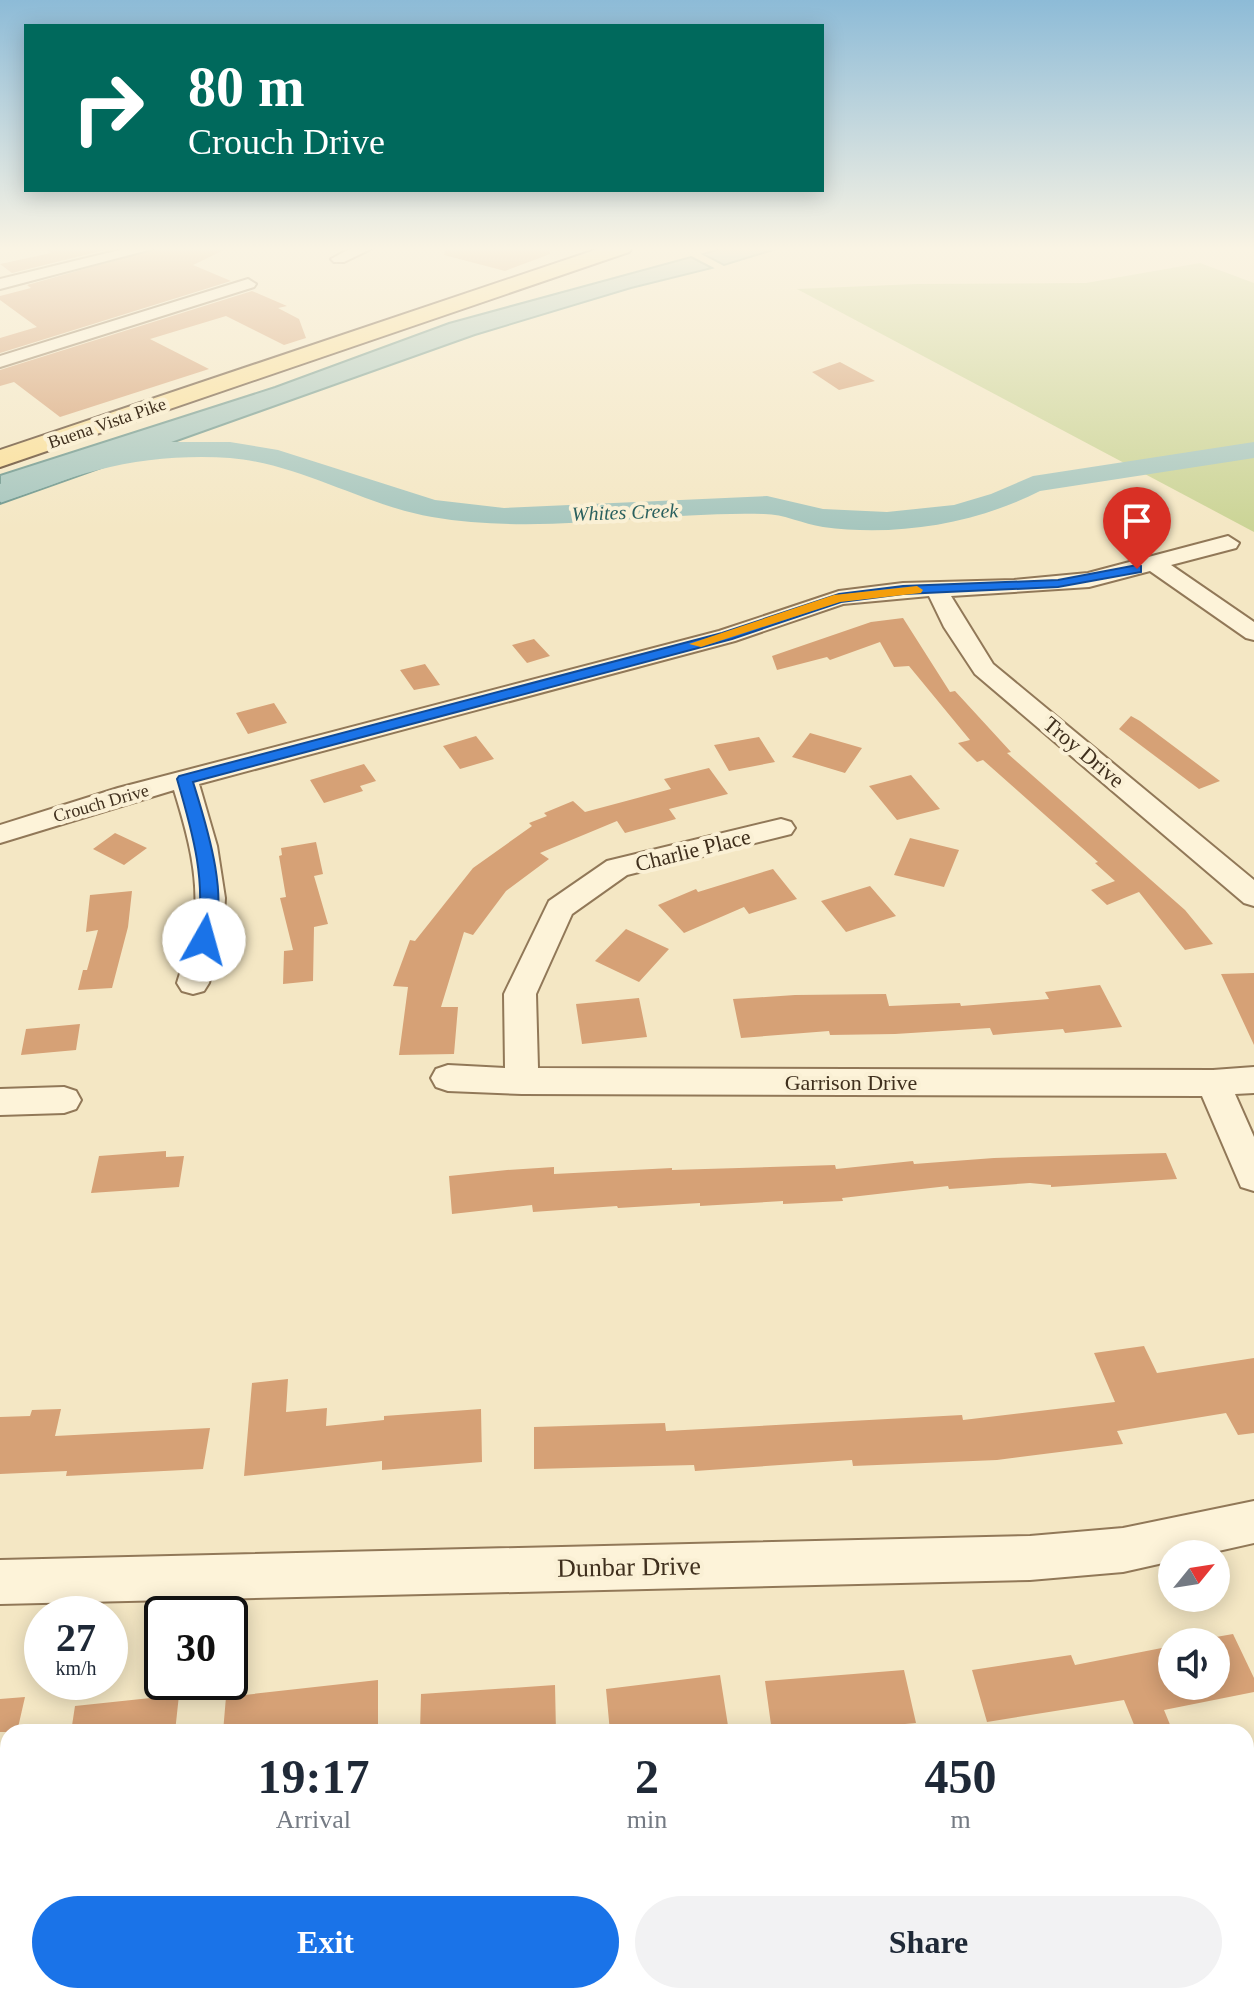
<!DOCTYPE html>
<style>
:root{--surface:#fff;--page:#f2f2f3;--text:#1f2937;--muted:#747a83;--accent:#1a73e8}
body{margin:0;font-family:"Times New Roman",serif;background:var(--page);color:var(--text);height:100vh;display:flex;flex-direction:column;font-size:30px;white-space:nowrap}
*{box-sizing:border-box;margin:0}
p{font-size:26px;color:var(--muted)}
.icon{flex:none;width:44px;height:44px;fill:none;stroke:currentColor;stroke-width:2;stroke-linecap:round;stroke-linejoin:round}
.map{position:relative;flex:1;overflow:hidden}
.details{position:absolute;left:0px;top:1724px;width:1254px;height:280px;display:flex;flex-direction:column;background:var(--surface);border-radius:24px 24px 0 0;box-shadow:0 4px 20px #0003}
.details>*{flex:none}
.guide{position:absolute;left:24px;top:24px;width:800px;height:168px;border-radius:0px;box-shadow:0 4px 20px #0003;background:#00695c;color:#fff;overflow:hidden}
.needle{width:52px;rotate:60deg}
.controls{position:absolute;left:1158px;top:1540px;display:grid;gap:16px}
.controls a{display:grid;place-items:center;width:72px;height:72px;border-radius:50%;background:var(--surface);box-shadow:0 4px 20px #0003;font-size:40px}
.speed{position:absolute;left:24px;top:1596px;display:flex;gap:16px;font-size:40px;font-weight:700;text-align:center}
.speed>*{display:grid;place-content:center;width:104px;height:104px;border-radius:50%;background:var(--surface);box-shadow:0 4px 20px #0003;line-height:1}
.speed small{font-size:20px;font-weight:400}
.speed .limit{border:4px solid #111;border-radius:12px;background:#fff;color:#111}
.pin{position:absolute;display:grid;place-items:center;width:68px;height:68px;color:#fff;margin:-82px -34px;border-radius:50% 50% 50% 0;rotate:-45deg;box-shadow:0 0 8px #0007}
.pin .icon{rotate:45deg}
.me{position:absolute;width:88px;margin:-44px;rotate:7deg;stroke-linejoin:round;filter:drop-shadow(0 0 6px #0008)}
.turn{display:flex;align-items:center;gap:28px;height:168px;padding:0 32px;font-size:36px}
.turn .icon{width:104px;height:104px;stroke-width:2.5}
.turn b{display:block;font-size:56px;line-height:68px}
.eta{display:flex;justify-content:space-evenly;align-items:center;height:136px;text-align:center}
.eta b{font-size:48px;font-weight:700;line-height:56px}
.cta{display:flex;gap:16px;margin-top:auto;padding:16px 32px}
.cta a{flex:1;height:92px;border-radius:48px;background:var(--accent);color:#fff;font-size:32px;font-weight:700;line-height:92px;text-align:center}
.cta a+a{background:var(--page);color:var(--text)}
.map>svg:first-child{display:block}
.green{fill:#cbd496}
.water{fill:#a6c6be;stroke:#6c968d;stroke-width:2}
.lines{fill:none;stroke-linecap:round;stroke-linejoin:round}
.river{fill:#a6c6be;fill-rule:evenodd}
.building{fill:#d6a176}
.minor-casing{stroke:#917858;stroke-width:4}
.major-casing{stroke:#5f452c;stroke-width:4}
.minor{fill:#fdf3d9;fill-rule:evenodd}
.major{fill:#fadf98;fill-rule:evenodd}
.route{fill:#1a73e8;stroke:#114b97;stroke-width:2}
.slow{fill:#f59e0b}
.labels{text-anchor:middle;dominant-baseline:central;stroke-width:8;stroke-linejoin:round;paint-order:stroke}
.far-street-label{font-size:18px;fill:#3f2f1d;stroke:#faf0d5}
.far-water-label{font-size:20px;font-style:italic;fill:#2b615f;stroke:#faf0d5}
.street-label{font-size:22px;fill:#3f2f1d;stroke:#faf0d5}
.near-street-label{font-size:26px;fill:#3f2f1d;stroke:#faf0d5}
</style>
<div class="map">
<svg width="1254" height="2004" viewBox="0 0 1254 2004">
<rect width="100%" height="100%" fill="#f4e7c4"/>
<!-- green -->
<path class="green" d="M1200 263 1254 283V532L797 289 917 284 1086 283Z"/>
<!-- water -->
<path class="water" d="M724 248H779L724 265 703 254Z
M691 257 712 268 631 288 475 335 0 504V475L275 387 449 323Z"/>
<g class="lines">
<!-- river -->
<path class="river" d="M166 442H230L278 450 435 500 504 508 767 496 823 509 887 512 954 505 991 494 1033 476 1254 442V458L1040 491C975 524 896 537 823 527 803 524 784 514 764 514 653 511 543 536 432 517 363 505 301 464 230 458 187 455 139 459 98 470 65 478 33 493 0 502V484L83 456Z"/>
</g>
<!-- building -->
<path class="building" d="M45 248H113L12 273 0 264 51 253Z
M159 248H228L193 265 231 281 0 353V338L37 327 0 300V296L31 288 27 285Z
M445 248H549L550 254 505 271 444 255Z
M252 291 287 306 278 308 299 319 306 338 284 345 226 316 150 339 209 369 60 417 14 382 0 386V370Z
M840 362 875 381 839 390 812 372Z
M903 618 950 692 955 691 1011 752 1007 753 1185 910 1213 944 1185 950 1139 892 1107 905 1091 890 1115 881 1095 863 1098 862 983 760 977 762 958 743 970 740 909 666 894 667 880 642 830 660 827 657 777 670 772 656 871 622Z
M534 639 550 656 527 663 512 645Z
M425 664 440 685 414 690 400 670Z
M274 703 287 723 248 734 236 713Z
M1131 716 1140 721 1220 781 1199 789 1119 729Z
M810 733 862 748 845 773 792 757Z
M476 736 494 759 460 769 443 746Z
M759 737 775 762 729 771 714 745Z
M364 764 376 781 360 786 363 791 324 803 310 780Z
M709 768 728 794 669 809 676 819 625 833 617 821 540 853 549 859 506 891 473 935 464 932 441 1007H458L454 1054 399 1055 408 987 393 986 410 940 415 941 473 868 532 826 529 823 547 816 544 813 573 801 585 812 671 789 664 779Z
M911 775 940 809 897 820 869 786Z
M115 833 147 848 124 865 93 849Z
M910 838 959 850 944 887 894 875Z
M316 842 323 874 314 876 328 924 314 927 313 981 283 984 284 951 293 950 280 898 286 897 279 856 282 855 281 848Z
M773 869 797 899 749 914 744 907 684 933 658 905 696 889 698 892Z
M870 886 896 916 846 932 821 901Z
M132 891 128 927 112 988 78 990 83 970H87L98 930 86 932 90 895Z
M626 929 669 949 639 982 595 961Z
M1254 973V1045L1221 974Z
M1100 985 1122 1027 1065 1033 1063 1029 993 1035 990 1028 895 1034 830 1035 829 1031 741 1038 733 999 795 995 886 994 889 1006 960 1003 961 1006 1049 999 1045 992Z
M639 998 647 1037 582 1044 576 1004Z
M80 1024 76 1050 21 1055 26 1029Z
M166 1151V1157L184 1156 179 1187 91 1193 99 1156Z
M1166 1153 1177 1179 1051 1187V1185L1030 1183 949 1189 948 1186 842 1198 843 1201 783 1204V1201L700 1206V1203L618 1208 617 1206 533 1212 532 1205 452 1214 449 1176 507 1170 554 1167V1174L672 1168V1170L835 1165 836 1169 913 1161 914 1164 994 1158Z
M1144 1346 1157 1373 1254 1358V1433L1238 1435 1226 1413 1117 1431 1123 1444 997 1460 853 1466 852 1460 695 1471 694 1465 534 1469V1427L665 1423 666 1431 962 1415 963 1420 1115 1402 1094 1353Z
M288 1379 286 1412 327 1408 326 1426 384 1420V1416L481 1409 482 1462 382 1470V1461L244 1476 252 1383Z
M61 1409 55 1436 210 1428 203 1469 66 1476 67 1471 0 1474V1417L30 1416 32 1410Z
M1233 1634 1254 1678V1692L1164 1710 1173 1732H1137L1124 1700 987 1722 972 1670 1071 1655 1075 1665 1172 1646V1686H1216V1637Z
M904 1670 916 1723 817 1732H772L765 1681Z
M720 1675 729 1732H610L606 1689Z
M378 1680V1732H223L226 1697Z
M555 1685 556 1732H420L421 1694Z
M179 1695 175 1732H71L75 1706Z
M25 1697 17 1732H0V1699Z"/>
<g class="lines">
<!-- minor casing -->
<g class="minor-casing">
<path id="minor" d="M128 248H156L0 289V279Z
M351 248H373L344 262H334L331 259Z
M248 279 256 284 254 287 0 367V356Z
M1228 536 1239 543 1236 548 1171 565 1254 622V640L1246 638 1150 571 1089 587 951 596 993 664 1254 880V906L1244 903 975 674 944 627 929 596 843 604 735 641 199 784 217 846 225 898 223 932 209 983 204 991 193 994 182 991 177 983C183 963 191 943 194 922 200 878 187 832 174 790L0 843V825L118 788 719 631 839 591 903 583 1014 580 1088 573Z
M781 819 791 822 795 828 791 834 627 875 572 914 536 994 538 1068 1213 1070 1254 1067V1093L1235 1094 1254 1137V1191L1241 1187 1202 1096 522 1094 448 1091 436 1087 431 1078 436 1069 448 1065 505 1068 504 994 549 901 607 861Z
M64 1087 76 1091 81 1100 76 1109 64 1113 0 1115V1089Z
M1254 1501V1543L1205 1554H1172V1561L1123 1572 1030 1580 0 1604V1560L1030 1536 1123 1528Z"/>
</g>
<!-- major casing -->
<g class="major-casing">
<path id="major" d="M601 248H632L629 252 0 467V450Z"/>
</g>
<!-- minor -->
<use href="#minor" class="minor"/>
<!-- major -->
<use href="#major" class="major"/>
</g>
<!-- sky -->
<linearGradient id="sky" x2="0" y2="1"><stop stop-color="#8dbbd7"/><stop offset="0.47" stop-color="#faf4e4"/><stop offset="1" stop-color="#faf4e4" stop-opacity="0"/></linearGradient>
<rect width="1254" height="529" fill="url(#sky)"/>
<!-- route -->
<path class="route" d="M1137 565 1141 566V572L1058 587 903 594 841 602 732 639 193 782C206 824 232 903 210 944H198L195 940C209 888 192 830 177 779L179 776 722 633 839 594 903 586 1058 580Z"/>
<!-- slow -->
<path class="slow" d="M917 586 923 590 921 593 840 602 701 647 689 644 834 595Z"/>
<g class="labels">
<!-- far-street labels -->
<g class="far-street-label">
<text transform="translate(107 423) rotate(-19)">Buena Vista Pike</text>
<text transform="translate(101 803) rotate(-16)">Crouch Drive</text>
</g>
<!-- far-water labels -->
<g class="far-water-label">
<text transform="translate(625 512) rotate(-2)">Whites Creek</text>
</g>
<!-- street labels -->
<g class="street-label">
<text transform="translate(1084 752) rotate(40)">Troy Drive</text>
<text transform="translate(693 850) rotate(-14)">Charlie Place</text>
<text x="851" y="1082">Garrison Drive</text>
</g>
<!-- near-street labels -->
<g class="near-street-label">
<text transform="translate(629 1567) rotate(-1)">Dunbar Drive</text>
</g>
</g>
</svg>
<div class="controls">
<a><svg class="needle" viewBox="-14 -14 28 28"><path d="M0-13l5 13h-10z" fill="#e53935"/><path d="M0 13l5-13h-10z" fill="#747a83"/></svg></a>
<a><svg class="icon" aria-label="sound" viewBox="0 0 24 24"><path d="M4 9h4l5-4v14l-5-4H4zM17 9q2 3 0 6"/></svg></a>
</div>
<div class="speed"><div>27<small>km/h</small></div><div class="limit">30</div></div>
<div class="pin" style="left:1137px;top:569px;background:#d93025"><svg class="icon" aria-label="arrive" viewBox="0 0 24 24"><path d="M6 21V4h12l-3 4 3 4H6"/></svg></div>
<svg class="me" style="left:204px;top:940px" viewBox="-20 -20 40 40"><circle r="19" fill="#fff"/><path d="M0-13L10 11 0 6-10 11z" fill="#1a73e8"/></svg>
<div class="guide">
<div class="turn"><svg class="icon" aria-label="right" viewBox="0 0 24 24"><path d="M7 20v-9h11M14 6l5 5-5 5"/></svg><div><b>80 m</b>Crouch Drive</div></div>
</div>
<section class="details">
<div class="eta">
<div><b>19:17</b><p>Arrival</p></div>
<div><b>2</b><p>min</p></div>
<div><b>450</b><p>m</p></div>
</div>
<div class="cta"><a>Exit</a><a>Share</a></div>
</section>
</div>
